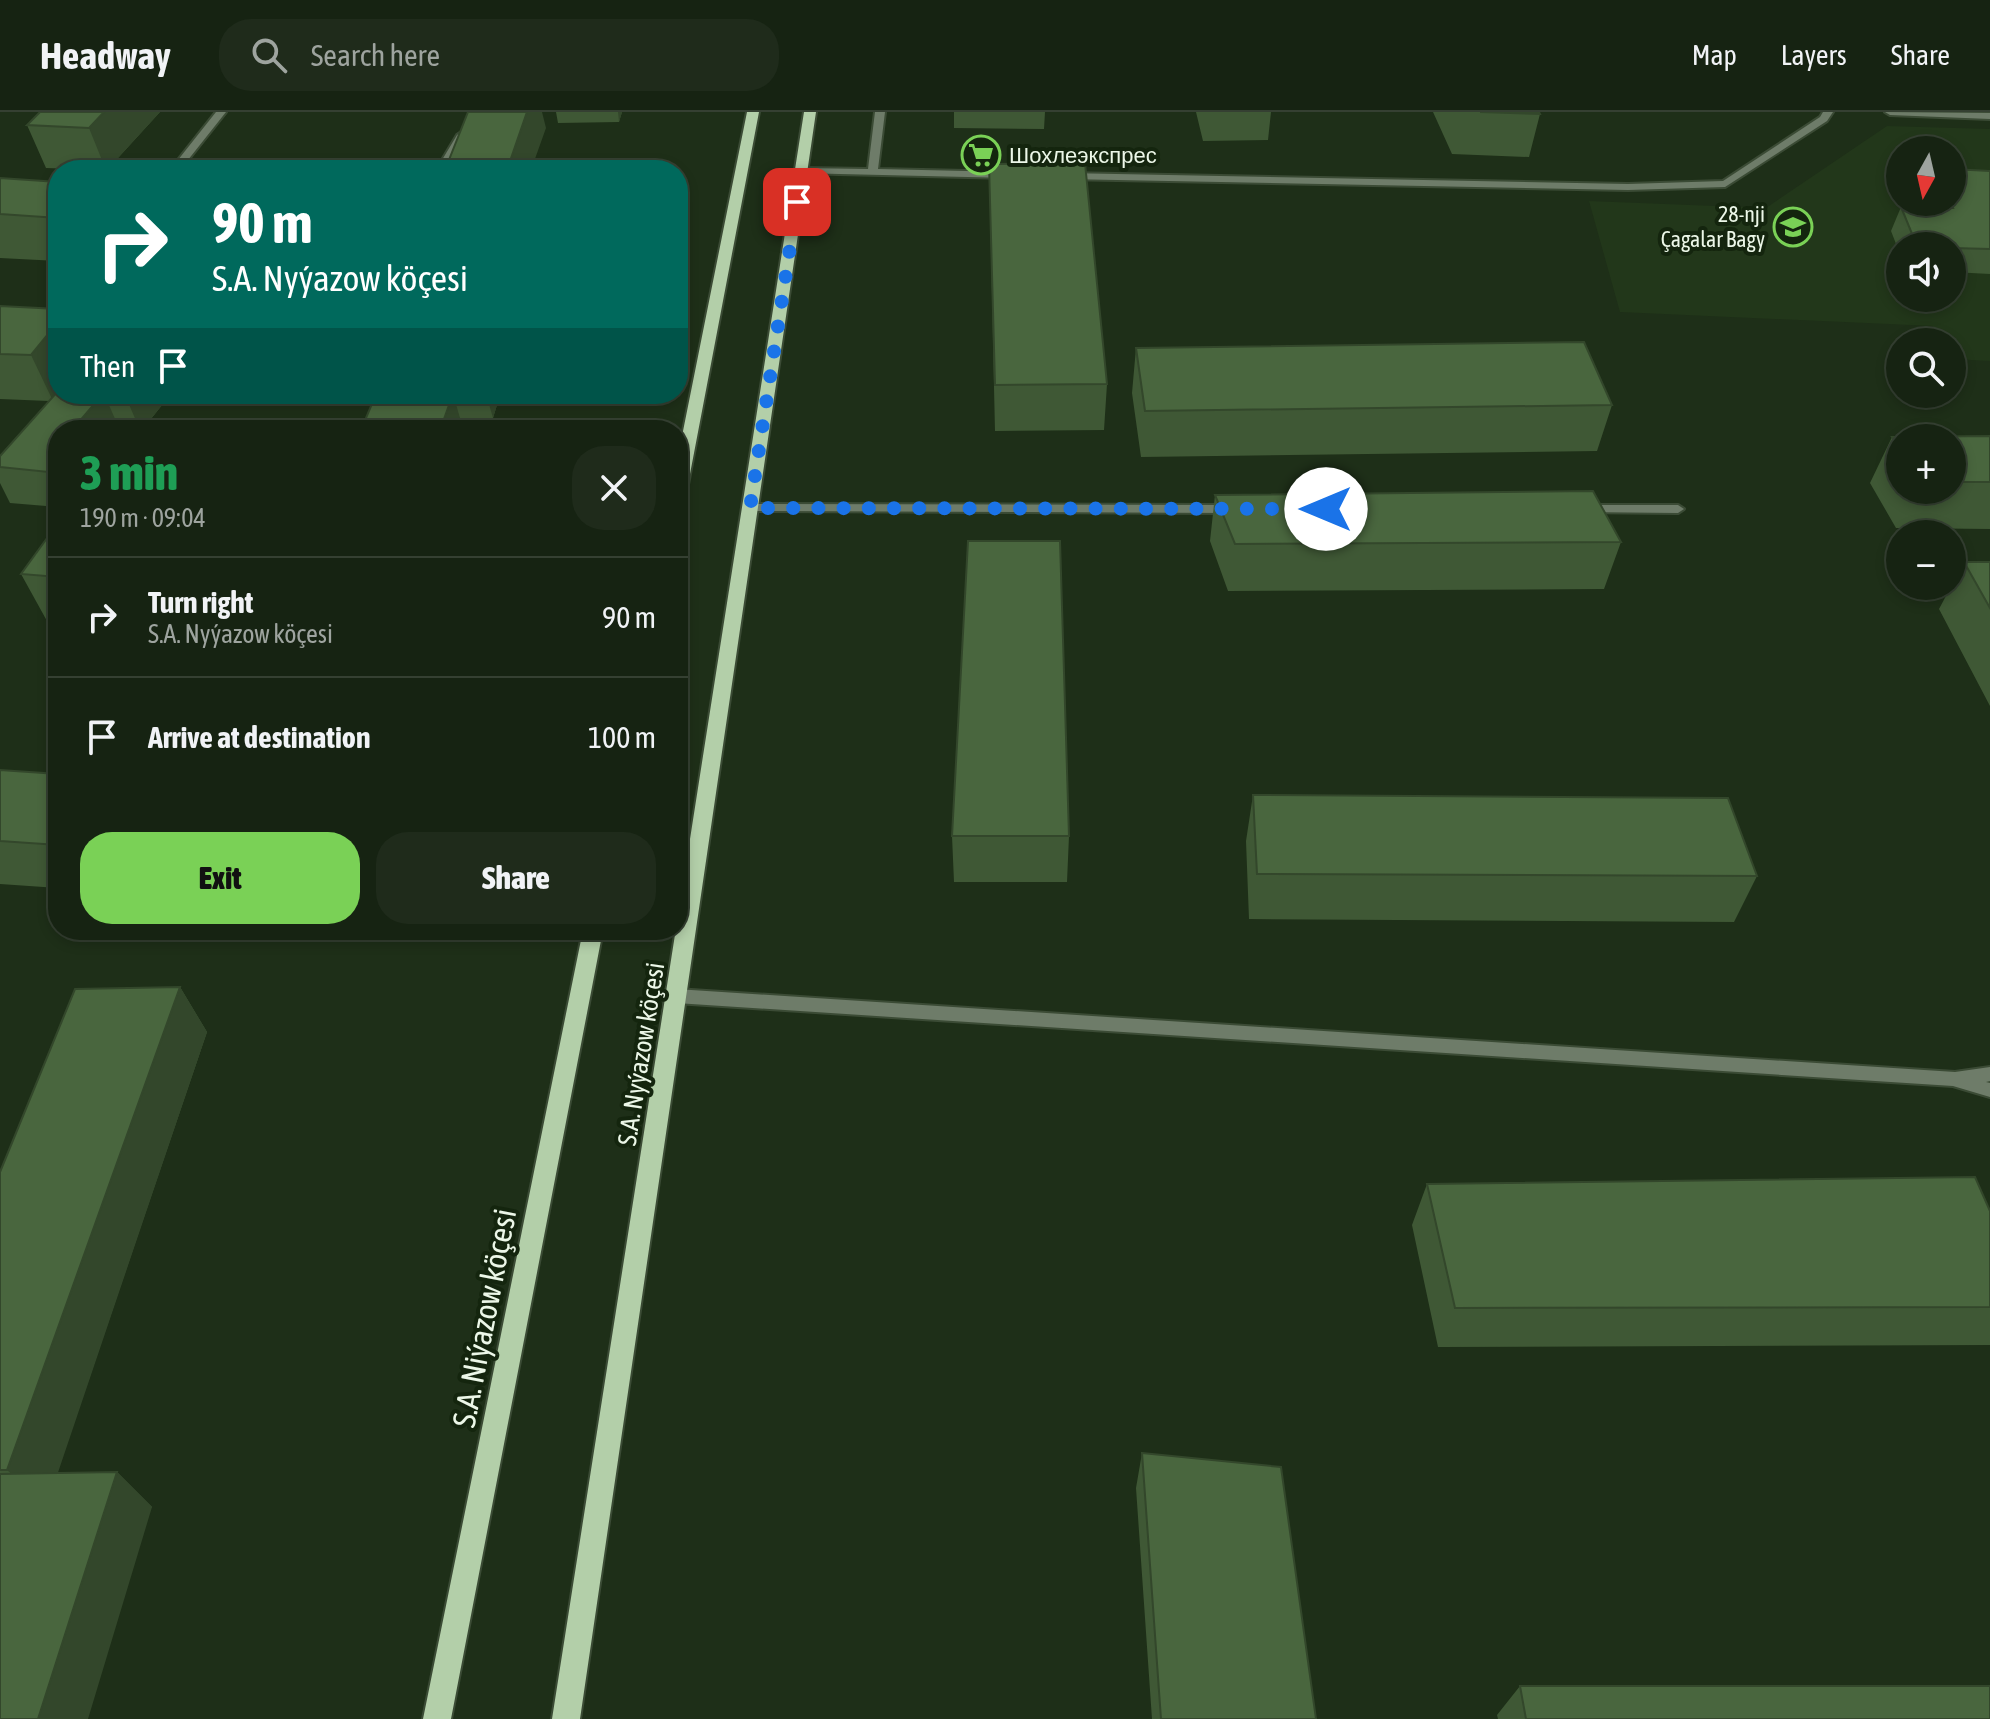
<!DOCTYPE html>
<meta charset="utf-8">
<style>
:root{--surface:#162312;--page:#1f2b1b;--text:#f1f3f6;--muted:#9ea49f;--line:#354032;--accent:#7ad156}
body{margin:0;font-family:"Asap Condensed",sans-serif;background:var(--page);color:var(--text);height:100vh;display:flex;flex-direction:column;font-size:30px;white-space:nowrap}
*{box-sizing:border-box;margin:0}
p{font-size:26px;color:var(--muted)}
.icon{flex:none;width:44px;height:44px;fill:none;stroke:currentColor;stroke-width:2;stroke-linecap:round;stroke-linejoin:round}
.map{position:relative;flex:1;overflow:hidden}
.panel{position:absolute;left:48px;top:308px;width:640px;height:520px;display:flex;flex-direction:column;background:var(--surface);border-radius:32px;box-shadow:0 4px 12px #0003,0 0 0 2px var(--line)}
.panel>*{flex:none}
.banner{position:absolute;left:48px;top:48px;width:640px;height:244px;border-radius:32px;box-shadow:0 4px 12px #0003,0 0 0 2px var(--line);background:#00695c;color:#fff;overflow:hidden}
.needle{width:52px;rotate:188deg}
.tools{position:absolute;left:1886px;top:24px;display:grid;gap:16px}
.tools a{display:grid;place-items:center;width:80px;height:80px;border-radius:50%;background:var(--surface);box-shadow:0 4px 12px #0003,0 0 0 2px var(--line);font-size:40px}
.pin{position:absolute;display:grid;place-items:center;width:68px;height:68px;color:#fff;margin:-34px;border-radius:16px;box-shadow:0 4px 12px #0006}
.me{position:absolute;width:88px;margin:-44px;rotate:270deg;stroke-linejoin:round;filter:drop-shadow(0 0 6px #0008)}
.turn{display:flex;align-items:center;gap:28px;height:168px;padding:0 32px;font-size:36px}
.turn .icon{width:104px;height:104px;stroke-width:2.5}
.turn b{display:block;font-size:56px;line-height:68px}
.then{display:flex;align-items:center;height:76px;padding:0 32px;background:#0003;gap:16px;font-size:30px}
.round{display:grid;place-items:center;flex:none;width:84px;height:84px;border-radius:32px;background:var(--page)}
.head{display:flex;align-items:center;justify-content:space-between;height:136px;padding:0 32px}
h1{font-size:48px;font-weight:800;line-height:60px;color:#1e9e55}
.cta{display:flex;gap:16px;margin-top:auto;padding:16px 32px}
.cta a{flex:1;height:92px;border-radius:32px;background:var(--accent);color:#111;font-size:32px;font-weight:800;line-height:92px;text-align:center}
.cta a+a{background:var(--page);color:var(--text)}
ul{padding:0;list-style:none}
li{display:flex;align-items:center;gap:24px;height:120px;padding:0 32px;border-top:2px solid var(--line)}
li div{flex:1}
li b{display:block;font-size:30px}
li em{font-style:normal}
header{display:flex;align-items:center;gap:48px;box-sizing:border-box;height:112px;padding:0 40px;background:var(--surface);border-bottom:2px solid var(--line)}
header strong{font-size:38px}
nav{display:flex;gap:44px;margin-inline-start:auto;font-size:28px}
.search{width:560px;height:72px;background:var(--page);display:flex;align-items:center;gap:20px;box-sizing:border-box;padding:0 28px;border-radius:32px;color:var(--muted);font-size:30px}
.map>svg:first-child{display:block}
.built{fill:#22371a;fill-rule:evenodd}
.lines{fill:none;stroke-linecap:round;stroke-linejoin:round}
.lane-casing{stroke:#3b4b35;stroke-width:4}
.street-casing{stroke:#3b4b35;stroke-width:4}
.primary-casing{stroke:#3b4b35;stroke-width:4}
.lane{fill:#6e7c69;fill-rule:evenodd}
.street{fill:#6e7c69;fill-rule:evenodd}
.primary{fill:#b3cfa9;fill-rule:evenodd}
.wall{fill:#3f5835;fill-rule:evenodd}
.shaded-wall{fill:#33472b}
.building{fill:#49663e;stroke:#33472b;stroke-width:2}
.route{stroke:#1a73e8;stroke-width:14;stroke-dasharray:0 25.2}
.labels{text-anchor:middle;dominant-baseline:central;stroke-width:8;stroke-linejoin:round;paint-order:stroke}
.far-poi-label{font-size:22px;fill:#ecf7e8;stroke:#14250e;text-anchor:start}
.street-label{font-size:26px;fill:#ecf7e8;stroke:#14250e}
.near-street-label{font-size:32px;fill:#ecf7e8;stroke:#14250e}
</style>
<header>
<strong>Headway</strong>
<div class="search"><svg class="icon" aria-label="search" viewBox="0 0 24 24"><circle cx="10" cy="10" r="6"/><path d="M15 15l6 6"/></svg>Search here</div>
<nav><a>Map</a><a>Layers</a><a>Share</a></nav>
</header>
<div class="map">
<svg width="1990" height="1607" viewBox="0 0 1990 1607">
<rect width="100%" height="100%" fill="#1e2f18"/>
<!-- built -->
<path class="built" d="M1887 14 1990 17V249L1952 247V230H1941L1933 214 1620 200 1589 89 1766 96ZM1900 38H1952V90H1900ZM1900 134H1952V186H1900Z"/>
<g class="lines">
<!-- lane casing -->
<g class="lane-casing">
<path id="lane" d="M216 0H226L180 58H170Z
M492 0H504L464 27 446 58H436L457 23Z
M875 0H885L878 57 1010 60 1015 63 1010 66 797 61V57L801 56 868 57Z
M1823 0H1833L1827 9 1725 75 1628 78 1065 67 1060 64 1065 61 1628 72 1723 69 1820 5Z
M1885 0 1990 1V7L1890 3Z
M750 392 1232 393 1238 397 1232 401 745 399V393Z
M1584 393H1678L1684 397 1678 401 1579 400V394Z"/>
</g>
<!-- street casing -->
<g class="street-casing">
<path id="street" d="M676 877 1955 960 1990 955V969L1986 970 1990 971V985L1953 974 676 891 670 889 668 884 670 879Z"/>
</g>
<!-- primary casing -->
<g class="primary-casing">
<path id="primary" d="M747 0H759L686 383 678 388V344Z
M804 0H816L580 1607H552Z
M583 818H603L451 1607H423Z"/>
</g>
<!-- lane -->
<use href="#lane" class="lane"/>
<!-- street -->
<use href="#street" class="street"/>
<!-- primary -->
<use href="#primary" class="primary"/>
</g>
<!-- wall -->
<path class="wall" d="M160 0 107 58 46 56 27 13Z
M556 0H622L619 10 558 11Z
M954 0H1045L1044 17 954 16Z
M1196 0H1271L1268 28 1203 29Z
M1433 0H1539L1540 2 1529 45 1452 42Z
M989 52 1107 272 1104 318 995 319Z
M1990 59V162L1952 160V134H1900V142L1891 119 1901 95H1932L1930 90H1952Z
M0 66 58 70V149L0 146Z
M0 194 58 282H171L142 318H58V395L10 391 0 371V344L49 289 0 287Z
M1136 236 1612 293 1597 339 1141 345 1132 281Z
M233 282H494L497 293 493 306H460L374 288H235Z
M1990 324V417L1896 416 1870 371 1892 325ZM1900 326H1952V378H1900Z
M1215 383 1621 430 1604 477 1228 479 1210 429Z
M58 411V510L47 509 21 462Z
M1964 450H1990V594L1939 497Z
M0 658 58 662V776L0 772Z
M1253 683 1757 764 1734 810 1249 807 1246 729Z
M952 724H1069L1067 770H954Z
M180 875 207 920 57 1361 117 1360 152 1395 0 1607V1060Z
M1427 1072 1990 1099V1233L1438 1235 1412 1113Z
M1142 1341 1316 1607H1152L1136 1376Z
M1520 1574 1990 1607H1498L1497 1603Z"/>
<!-- shaded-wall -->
<path class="shaded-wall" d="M104 0H160L107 58H106L89 16Z
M527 0H542L546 16 531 58H507Z
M618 0H622L619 10Z
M58 210V282L53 289 31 243Z
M104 282 120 318H72Z
M126 282H171L142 318H140L125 283Z
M453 282 460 306 456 318H440Z
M486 282H494L497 293 493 306Z
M180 875 207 920 47 1393 7 1358Z
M117 1360 152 1395 88 1607H38Z"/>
<!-- building -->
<path class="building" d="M40 0H104L89 16 27 13Z
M468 0H527L507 58H445Z
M1480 0H1539L1540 2Z
M1085 51 1107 272 995 273 989 52Z
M1952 57 1990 59V137L1952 136V134H1917L1901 95 1953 96 1950 90H1952Z
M0 66 58 70V106L0 102Z
M0 194 58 197V210L31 243 0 242Z
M1584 230 1612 293 1145 299 1136 236Z
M58 279V282H103L72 318H58V361L0 355V344Z
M376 282H453L440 318H361Z
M117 315 144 318H115Z
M1990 324V370H1952V326H1900V338L1892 325Z
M1593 379 1621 430 1235 432 1215 383Z
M58 411V465L21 462Z
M968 429H1060L1069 724H952Z
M1964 450H1990V496Z
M0 658 58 662V733L0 729Z
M1253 683 1728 686 1757 764 1257 762Z
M180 875 7 1358H0V1060L75 877Z
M1975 1065 1990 1099V1195L1455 1196 1427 1072Z
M1142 1341 1281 1355 1316 1607H1161Z
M117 1360 38 1607H0V1362Z
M1520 1574H1990V1607H1526Z"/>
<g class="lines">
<!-- route -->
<path class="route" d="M797 90 750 396 1326 397"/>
</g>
<!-- icons -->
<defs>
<g id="supermarket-ring" transform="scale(2)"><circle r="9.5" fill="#14250e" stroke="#7ad156" stroke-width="1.5"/><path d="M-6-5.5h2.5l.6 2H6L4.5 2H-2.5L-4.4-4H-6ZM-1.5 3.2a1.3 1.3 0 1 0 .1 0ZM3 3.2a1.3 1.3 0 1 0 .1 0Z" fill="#7ad156"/></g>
<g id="school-ring" transform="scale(2)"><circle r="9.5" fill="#14250e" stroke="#7ad156" stroke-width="1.5"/><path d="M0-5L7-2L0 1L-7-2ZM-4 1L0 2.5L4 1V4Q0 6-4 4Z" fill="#7ad156"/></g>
</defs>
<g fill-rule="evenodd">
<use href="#supermarket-ring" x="981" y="43"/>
<use href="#school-ring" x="1793" y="115"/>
</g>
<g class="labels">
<!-- far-poi labels -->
<g class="far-poi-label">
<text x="1009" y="43">Шохлеэкспрес</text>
<text x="1765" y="102" text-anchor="end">28-nji<tspan x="1765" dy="25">Çagalar Bagy</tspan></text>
</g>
<!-- street labels -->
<g class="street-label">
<text transform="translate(641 942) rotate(-81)">S.A. Nyýazow köçesi</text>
</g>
<!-- near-street labels -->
<g class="near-street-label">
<text transform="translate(484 1206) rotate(-79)">S.A. Niýazow köçesi</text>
</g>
</g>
</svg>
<div class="tools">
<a><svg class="needle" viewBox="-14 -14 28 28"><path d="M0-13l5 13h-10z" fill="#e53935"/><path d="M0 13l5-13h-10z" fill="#9ea49f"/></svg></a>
<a><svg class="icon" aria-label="sound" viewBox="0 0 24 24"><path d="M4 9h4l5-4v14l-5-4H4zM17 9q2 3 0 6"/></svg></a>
<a><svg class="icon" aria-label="search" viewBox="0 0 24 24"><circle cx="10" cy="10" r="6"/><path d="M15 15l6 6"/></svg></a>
<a>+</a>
<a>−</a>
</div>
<div class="pin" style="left:797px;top:90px;background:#d93025"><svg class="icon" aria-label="arrive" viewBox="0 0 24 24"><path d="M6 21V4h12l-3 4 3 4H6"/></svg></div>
<svg class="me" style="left:1326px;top:397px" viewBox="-20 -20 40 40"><circle r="19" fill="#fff"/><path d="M0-13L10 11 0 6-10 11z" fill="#1a73e8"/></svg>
<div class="banner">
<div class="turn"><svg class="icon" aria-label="right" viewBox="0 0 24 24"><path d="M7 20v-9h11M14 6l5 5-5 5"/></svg><div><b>90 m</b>S.A. Nyýazow köçesi</div></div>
<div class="then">Then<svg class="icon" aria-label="arrive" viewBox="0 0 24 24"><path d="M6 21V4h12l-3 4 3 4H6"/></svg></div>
</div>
<section class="panel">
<div class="head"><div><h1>3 min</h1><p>190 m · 09:04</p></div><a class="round"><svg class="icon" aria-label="close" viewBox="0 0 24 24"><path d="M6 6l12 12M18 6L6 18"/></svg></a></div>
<ul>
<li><svg class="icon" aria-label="right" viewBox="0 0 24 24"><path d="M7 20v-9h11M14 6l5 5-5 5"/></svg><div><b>Turn right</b><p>S.A. Nyýazow köçesi</p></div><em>90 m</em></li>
<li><svg class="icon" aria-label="arrive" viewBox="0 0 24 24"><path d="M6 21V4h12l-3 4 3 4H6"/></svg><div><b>Arrive at destination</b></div><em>100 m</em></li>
</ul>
<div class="cta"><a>Exit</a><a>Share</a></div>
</section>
</div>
